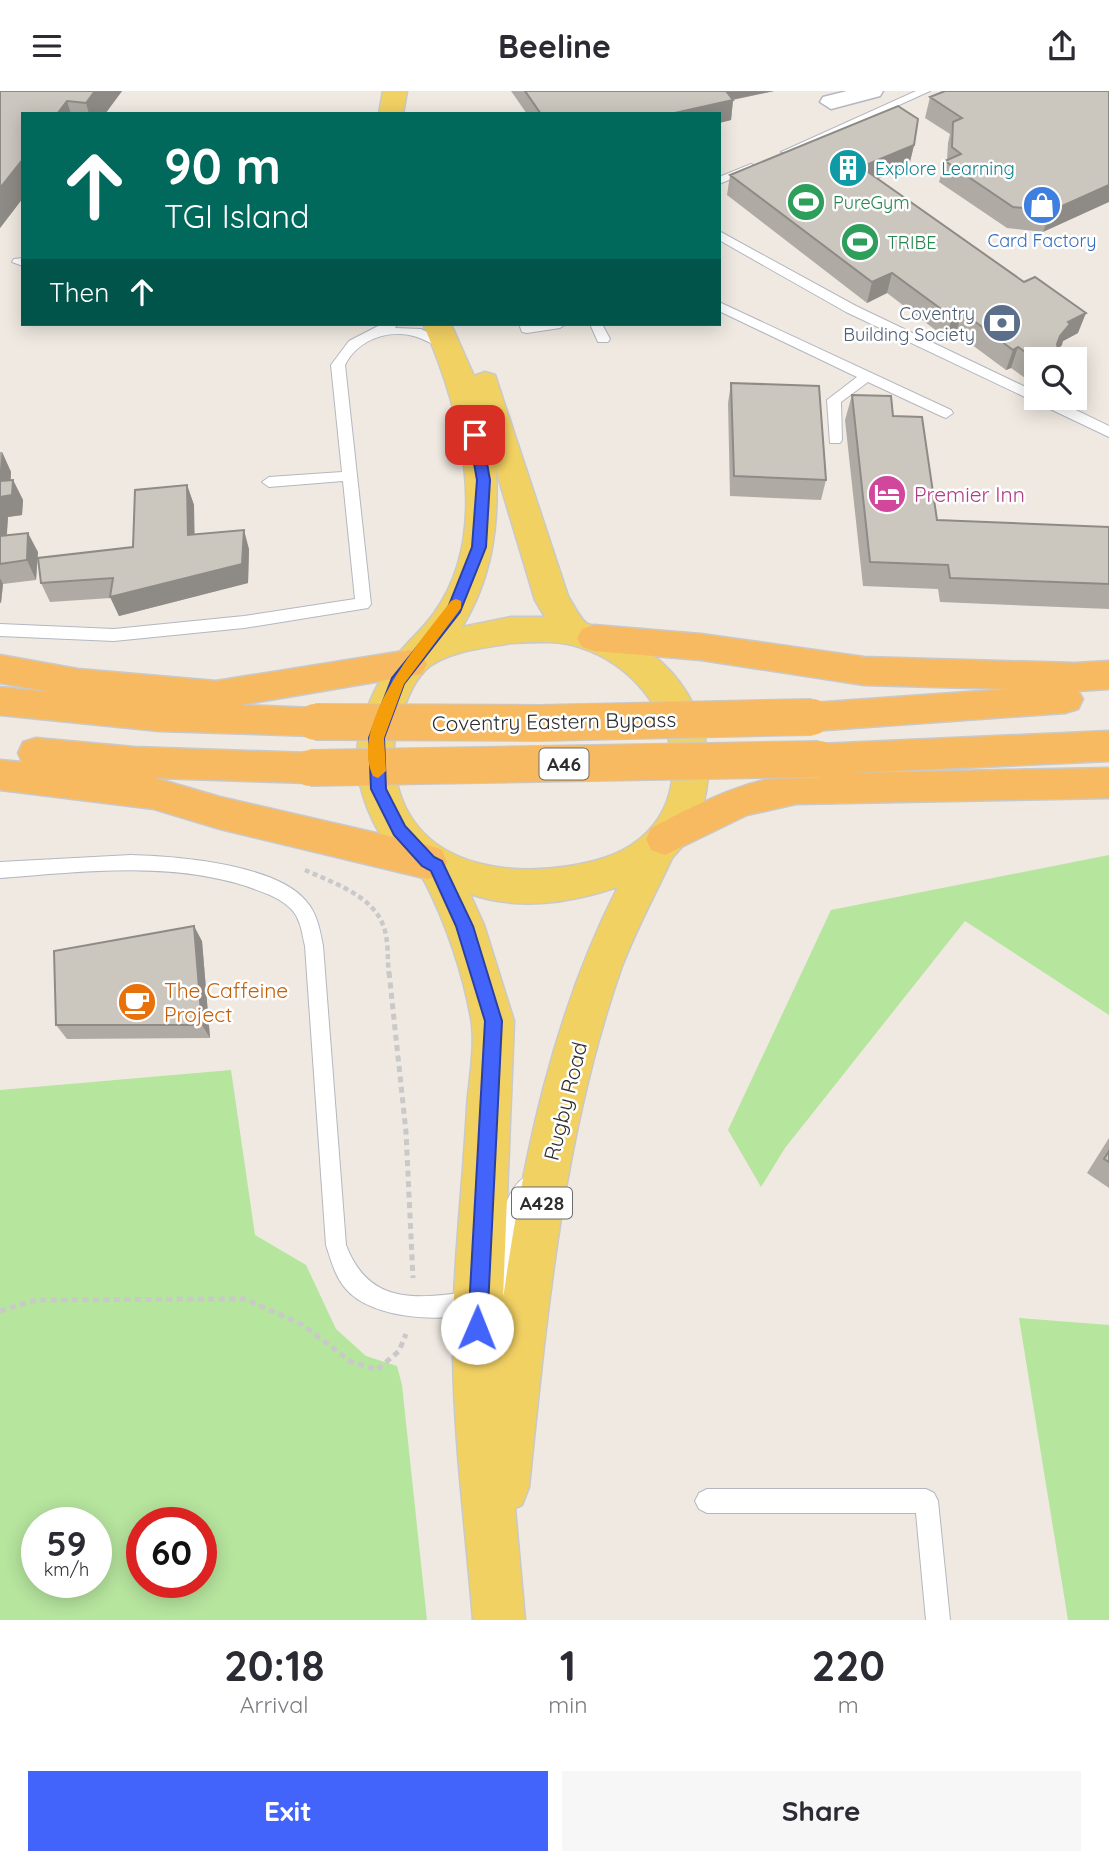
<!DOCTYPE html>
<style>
:root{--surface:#fff;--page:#f7f7f7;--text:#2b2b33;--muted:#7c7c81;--accent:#4264fb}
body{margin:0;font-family:Quicksand,sans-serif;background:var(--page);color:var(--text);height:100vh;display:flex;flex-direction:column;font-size:26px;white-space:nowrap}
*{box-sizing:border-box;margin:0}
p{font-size:23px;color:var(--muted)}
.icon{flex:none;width:38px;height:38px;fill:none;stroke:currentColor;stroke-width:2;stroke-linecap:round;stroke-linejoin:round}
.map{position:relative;height:1529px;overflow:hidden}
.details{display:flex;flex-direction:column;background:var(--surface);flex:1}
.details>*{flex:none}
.guide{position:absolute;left:21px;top:21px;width:700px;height:214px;border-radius:0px;box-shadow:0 4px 18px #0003;background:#00695c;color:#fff;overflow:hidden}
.buttons{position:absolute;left:1024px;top:256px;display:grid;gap:14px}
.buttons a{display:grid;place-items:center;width:63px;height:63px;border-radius:0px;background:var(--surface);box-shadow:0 4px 18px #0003;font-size:35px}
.speed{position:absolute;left:21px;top:1416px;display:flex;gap:14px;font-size:35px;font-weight:700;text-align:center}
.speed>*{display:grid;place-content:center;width:91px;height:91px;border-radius:50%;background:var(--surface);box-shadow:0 4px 18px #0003;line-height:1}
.speed small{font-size:18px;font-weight:400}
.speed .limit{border:10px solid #d22;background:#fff;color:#111}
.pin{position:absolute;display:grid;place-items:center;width:60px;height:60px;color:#fff;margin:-30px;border-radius:14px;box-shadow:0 4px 10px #0006}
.me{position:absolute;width:77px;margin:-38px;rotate:1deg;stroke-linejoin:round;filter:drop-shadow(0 0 5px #0008)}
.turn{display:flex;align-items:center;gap:24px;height:147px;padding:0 28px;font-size:32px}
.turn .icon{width:91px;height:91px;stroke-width:2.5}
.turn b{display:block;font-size:49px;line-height:60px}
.then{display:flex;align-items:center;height:66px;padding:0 28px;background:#0003;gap:14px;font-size:26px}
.eta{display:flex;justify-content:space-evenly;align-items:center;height:119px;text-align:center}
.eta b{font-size:42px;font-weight:700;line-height:49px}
.primary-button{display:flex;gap:14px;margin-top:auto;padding:14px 28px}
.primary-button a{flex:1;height:80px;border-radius:0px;background:var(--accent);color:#fff;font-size:28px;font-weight:700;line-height:80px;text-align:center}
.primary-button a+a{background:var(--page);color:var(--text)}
header{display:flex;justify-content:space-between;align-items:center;height:91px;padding:0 28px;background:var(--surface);font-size:32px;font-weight:700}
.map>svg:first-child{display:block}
.green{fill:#b6e59e;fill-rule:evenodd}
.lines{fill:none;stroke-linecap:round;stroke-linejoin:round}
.service-casing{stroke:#b4b7c1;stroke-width:2}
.minor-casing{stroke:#b4b7c1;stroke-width:3}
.primary-casing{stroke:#c9c9c9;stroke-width:3}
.trunk-casing{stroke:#c9c9c9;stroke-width:3}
.path-far1{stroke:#c9c9c9;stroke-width:4.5;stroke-dasharray:5 3.5;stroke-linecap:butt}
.path{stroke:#c9c9c9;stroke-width:5;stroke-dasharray:6 4.5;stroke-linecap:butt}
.service{fill:#fff;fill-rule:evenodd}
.minor{fill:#fff;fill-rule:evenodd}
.primary{fill:#f2d163;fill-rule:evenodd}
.trunk{fill:#f8ba60;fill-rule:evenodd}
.trunk-bridge-casing{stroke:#c9c9c9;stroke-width:38;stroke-linecap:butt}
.trunk-bridge{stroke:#f8ba60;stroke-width:36}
.wall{fill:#afaba4}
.shaded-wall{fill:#8e8b86}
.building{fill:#cbc7bf;stroke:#8e8b86;stroke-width:2}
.route{fill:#4264fb;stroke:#2b41a3;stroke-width:2}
.slow{fill:#f59e0b}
.labels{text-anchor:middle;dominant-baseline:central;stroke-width:5;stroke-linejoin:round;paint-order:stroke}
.far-culture-label{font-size:18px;fill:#0d838f;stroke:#fff;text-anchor:start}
.far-leisure-label{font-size:18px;fill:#27864d;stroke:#fff;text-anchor:start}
.far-shop-label{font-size:18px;fill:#366cbe;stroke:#fff}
.far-service-label{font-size:18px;fill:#4e5e75;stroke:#fff;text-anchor:end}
.shield{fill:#fff;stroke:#6d6d6d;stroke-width:2}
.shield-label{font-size:19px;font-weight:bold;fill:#2e2e2e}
.hotel-label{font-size:21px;fill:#b23c85;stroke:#fff;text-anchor:start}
.street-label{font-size:21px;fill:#2e2e2e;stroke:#fff}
.food-label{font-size:21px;fill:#c56008;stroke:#fff;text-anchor:start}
</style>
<header><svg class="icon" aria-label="menu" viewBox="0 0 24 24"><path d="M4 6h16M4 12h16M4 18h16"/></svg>Beeline<svg class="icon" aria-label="share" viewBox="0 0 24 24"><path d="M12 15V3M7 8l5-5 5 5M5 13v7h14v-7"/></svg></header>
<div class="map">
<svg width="1109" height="1529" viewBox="0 0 1109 1529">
<rect width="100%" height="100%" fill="#efe9e1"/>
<!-- green -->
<path class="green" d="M1109 764V924L965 830 785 1057 761 1096 728 1039 831 819Z
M231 979 255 1144 306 1174 336 1238 366 1265 397 1275 402 1294 427 1529H0V999ZM37 1432H96V1491H37ZM142 1432H201V1491H142Z
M1019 1227 1109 1234V1529H1068Z"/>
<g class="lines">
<!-- service casing -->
<g class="service-casing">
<path id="service" d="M916 0H930L791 63 781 61Z
M751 73 757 76 755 78 719 93V86Z
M719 140 856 215 1036 301V306H1049L1109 335V346L846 221 719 149Z
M23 167V175L12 171 14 168Z
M719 211 951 319 953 322 946 327 941 325 868 291 841 311 842 349 840 352H830L827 309 857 286 719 220Z
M382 233H398L395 237 421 238 455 255 448 259C437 256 428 250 417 246 390 237 358 248 345 274L371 513 368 517 244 537 114 550 0 545V533L114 538 244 525 355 508 343 390 269 396 262 391 269 386 342 381 331 274 349 250Z
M519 233H566L560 237 527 242 522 241Z
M590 233H602L610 248 608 251H598Z
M131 764C175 765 276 773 306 810 317 822 320 839 323 855L346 1154C370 1217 420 1207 476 1200L484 1203 487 1211 484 1219C448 1233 372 1229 346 1198 335 1186 331 1169 326 1154L305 855C302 843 301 830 293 820 281 806 262 801 246 795 166 770 82 781 0 787V771Z
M532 1082 539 1085 542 1092C537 1104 525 1114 522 1126 516 1152 516 1178 505 1203L498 1207 491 1203C485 1191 494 1179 496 1166 501 1138 501 1095 532 1082Z
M707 1398H926L934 1402 938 1410 950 1529H926L916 1422H707L699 1418 695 1410 699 1402Z"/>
</g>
<!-- minor casing -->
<g class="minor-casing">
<path id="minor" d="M847 0H883L880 5 831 18 820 11 823 6Z"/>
</g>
<!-- primary casing -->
<g class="primary-casing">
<path id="primary" d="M383 0H407L403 23H379Z
M423 233H451L474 285 485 281 495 284 568 505C573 513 579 526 586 532 591 535 601 536 606 538 626 546 645 557 661 571 717 621 726 712 672 767 655 804 635 840 621 878 563 1044 547 1222 529 1396L522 1414 515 1417 525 1529H473C466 1441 454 1351 453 1262 452 1182 463 1097 467 1016 469 989 476 954 471 927 463 882 446 832 425 791 419 780 404 774 395 764 373 738 356 698 357 663 358 631 375 594 394 568 406 552 422 539 434 522 493 441 460 316 423 233ZM496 379 535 509 545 526H511L462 536C492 487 499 435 496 379ZM511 552C533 551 558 549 579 556 684 589 716 739 594 770 520 789 418 781 397 692 393 672 392 650 399 630 406 611 414 587 430 575 453 559 485 557 511 552ZM618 796C553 923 523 1067 503 1208L514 930 484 834 470 803C520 820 569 812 618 796Z"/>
</g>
<!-- trunk casing -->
<g class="trunk-casing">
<path id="trunk" d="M594 534 701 543 864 566 1075 572 1109 570V598L1078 600 1083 608 1078 618 1065 622 812 640 799 636 794 626 799 616 812 612 1009 598 864 594 701 569 594 560 582 556 577 547 582 538Z
M410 559 422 563 427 573 422 583 240 614 315 617 328 621 333 631 328 641 315 645 159 640 0 624V596L51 601 0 592V564L78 578 216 590Z
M1109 640V670L851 682 1109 677V707L796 713 747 724 665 764 651 759 646 748 651 737C705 709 755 683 817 682L806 679 801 668 806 657 819 653Z
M36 647 134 656 310 662 323 666 328 677 323 688 310 692 155 687 220 706 428 754 442 759 447 771 442 783 428 788 220 738 154 718 0 699V669L22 671 18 662 23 651Z"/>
</g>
<!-- path-far1 -->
<path class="path-far1" d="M305 779C331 791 372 804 383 834 389 848 387 868 389 883"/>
<!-- path -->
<path class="path" d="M389 881 406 1041 413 1187
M0 1220 36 1209 245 1208 303 1234 350 1270 377 1279 399 1260 406 1243"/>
<!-- service -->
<use href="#service" class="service"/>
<!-- minor -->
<use href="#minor" class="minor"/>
<!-- primary -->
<use href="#primary" class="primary"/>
<!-- trunk -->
<use href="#trunk" class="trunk"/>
<!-- trunk-bridge casing -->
<g class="trunk-bridge-casing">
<path id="trunk-bridge" d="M315 631 539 632 812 626
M310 677 819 668"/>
</g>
<!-- trunk-bridge -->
<use href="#trunk-bridge" class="trunk-bridge"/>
</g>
<!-- wall -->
<path class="wall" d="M0 0H122L105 23H23V107L0 137Z
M511 0H774L733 9 731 29 719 32V23H527Z
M1109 0 1043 141 1007 137 939 91 945 70 947 69 948 52 950 43 925 27 930 6Z
M914 54 909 75 877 88 1078 242 1063 250 1058 258 1036 268V295L1011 277 1006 279 956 242 946 247 887 202 867 212 727 104 730 84Z
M731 292 826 389 821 409 730 405 728 312Z
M852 304 893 325 937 429 1109 436V518L940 511 938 498 863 495 845 329Z
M0 361H2L11 381V389H13L23 409 22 424 8 426 7 444 38 461 36 489 3 493 1 512H0Z
M187 394 194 414V444L249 458 248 492 119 525 111 507 50 511 41 492 133 456Z
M202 850 210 947 67 948 56 934Z
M1109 1047V1097L1087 1082Z"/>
<!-- shaded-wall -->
<path class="shaded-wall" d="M95 0H122L105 23H89L86 12Z
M718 0H774L716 12Z
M733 9 731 29 719 32V23H670Z
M67 10 71 23H57Z
M914 54 909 75 856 97 861 76Z
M23 68V107L0 137V97Z
M1109 94V111L1043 141 1051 120Z
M892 182 887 202 867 212 872 191Z
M962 221 956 242 946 247 952 226Z
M1086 222 1078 242 1063 250 1062 254 1052 265 1060 245 1068 231Z
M1018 256 1011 277 1006 279 1013 259Z
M2 361 11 381 9 404 13 389 23 409 22 424 8 426 5 464 0 455V379Z
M187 394 194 414 195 464 188 444Z
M244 439 249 458 248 492 119 525 110 506Z
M28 442 38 461 36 489 27 469Z
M0 487 3 493 1 512 0 510Z
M194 835 202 850 210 947 202 934Z"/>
<!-- building -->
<path class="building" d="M0 0H95L86 12 67 10 57 23H23V68L0 97Z
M525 0H726L733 9 670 23H541Z
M945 0H1109V94L1051 120 1013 116 945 70 961 63 952 56 953 31 962 27 930 6Z
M898 15 918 28 914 54 861 76 1024 191 1035 186 1086 222 1068 231 1070 233 1060 245 1057 253 1060 268H1036V269L1018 256 1013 259 962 221 952 226 892 182 872 191 730 84Z
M731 292 819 295 826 389 734 385Z
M852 304 891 305 893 325 922 326 937 429 1109 436V493L950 487 948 474 870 471Z
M13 389 12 404 0 406V390Z
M187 394 188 444 244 439 242 473 110 506 113 487 41 492 38 467 133 456 135 399Z
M28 442 27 469 0 473V445Z
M194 835 202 934H56L54 860Z
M1109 1060V1071L1104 1068Z"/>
<!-- route -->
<path class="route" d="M475 339 482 344 490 389 486 456 460 521 404 593 384 647 386 698 405 735 434 766 442 770 473 835 502 930 487 1237 484 1244 477 1247 470 1244 468 1237 485 930 456 835 431 780 422 775 394 744 371 698 369 647 392 587 447 519 472 456 477 389 469 344Z"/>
<!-- slow -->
<path class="slow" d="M456 508 461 510V517L404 593 384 647 386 680 378 687 373 685C348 633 422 548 451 510Z"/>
<!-- icons -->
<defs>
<g id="building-disc" transform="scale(2.0125)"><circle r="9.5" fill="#0f9aa8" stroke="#fff"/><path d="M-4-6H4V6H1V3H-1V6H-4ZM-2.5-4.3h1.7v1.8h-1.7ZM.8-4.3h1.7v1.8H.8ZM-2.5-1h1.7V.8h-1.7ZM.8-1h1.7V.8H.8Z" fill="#fff"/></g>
<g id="stadium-disc" transform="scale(2.0125)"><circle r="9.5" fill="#2e9e5b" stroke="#fff"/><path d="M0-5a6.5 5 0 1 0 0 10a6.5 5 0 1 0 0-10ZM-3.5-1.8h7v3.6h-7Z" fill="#fff"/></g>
<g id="shop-disc" transform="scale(2.0125)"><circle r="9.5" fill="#3f7fe0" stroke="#fff"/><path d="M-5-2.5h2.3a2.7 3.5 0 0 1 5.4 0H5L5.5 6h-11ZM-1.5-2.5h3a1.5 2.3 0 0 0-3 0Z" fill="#fff"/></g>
<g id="bank-disc" transform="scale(2.0125)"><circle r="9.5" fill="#5c6f8a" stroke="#fff"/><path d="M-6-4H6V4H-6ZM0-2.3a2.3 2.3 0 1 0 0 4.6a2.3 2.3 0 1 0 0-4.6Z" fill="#fff"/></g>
<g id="hotel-disc" transform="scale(2.0125)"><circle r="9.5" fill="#d1479c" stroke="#fff"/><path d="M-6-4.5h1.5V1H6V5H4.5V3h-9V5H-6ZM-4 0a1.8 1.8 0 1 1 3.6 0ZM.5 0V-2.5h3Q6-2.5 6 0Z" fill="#fff"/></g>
<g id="cafe-disc" transform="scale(2.0125)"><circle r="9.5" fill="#e8710a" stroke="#fff"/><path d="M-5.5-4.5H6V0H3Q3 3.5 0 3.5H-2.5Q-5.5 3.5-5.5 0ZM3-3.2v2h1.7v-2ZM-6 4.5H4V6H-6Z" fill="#fff"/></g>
</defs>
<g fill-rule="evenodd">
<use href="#building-disc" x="848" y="77"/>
<use href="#stadium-disc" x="806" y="111"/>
<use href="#shop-disc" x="1042" y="114"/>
<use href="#stadium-disc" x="860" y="151"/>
<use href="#bank-disc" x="1002" y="232"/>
<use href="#hotel-disc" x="887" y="403"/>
<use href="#cafe-disc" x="137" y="911"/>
</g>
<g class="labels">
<!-- far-culture labels -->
<g class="far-culture-label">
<text x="875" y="77">Explore Learning</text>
</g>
<!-- far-leisure labels -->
<g class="far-leisure-label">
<text x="833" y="111">PureGym</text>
<text x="887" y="151">TRIBE</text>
</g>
<!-- far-shop labels -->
<g class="far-shop-label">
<text x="1042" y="149">Card Factory</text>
</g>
<!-- far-service labels -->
<g class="far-service-label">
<text x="975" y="222">Coventry<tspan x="975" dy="21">Building Society</tspan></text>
</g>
<!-- shield labels -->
<g class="shield">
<rect x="539.5" y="657.5" width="49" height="31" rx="5"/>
<rect x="512" y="1096.5" width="60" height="31" rx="5"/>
</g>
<g class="shield-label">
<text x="564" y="673">A46</text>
<text x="542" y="1112">A428</text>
</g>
<!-- hotel labels -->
<g class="hotel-label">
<text x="914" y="403">Premier Inn</text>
</g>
<!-- street labels -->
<g class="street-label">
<text transform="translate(554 630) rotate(-1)">Coventry Eastern Bypass</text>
<text transform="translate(565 1010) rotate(-76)">Rugby Road</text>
</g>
<!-- food labels -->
<g class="food-label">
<text x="164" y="899">The Caffeine<tspan x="164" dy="24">Project</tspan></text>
</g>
</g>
</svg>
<div class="buttons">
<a><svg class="icon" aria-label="search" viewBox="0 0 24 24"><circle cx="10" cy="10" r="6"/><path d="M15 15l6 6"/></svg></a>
</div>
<div class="speed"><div>59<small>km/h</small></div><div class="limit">60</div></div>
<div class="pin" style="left:475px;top:344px;background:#d93025"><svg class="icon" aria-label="arrive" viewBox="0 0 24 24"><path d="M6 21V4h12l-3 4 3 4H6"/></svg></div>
<svg class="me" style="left:477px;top:1237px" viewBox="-20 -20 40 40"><circle r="19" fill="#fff"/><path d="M0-13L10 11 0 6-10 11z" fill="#4264fb"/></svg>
<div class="guide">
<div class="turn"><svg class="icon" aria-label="ahead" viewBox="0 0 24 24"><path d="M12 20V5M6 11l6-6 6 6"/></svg><div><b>90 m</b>TGI Island</div></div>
<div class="then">Then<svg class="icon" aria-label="ahead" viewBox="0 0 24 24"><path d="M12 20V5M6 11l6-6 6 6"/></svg></div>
</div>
</div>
<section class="details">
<div class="eta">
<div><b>20:18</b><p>Arrival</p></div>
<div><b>1</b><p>min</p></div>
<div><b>220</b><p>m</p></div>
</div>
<div class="primary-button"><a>Exit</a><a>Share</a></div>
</section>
